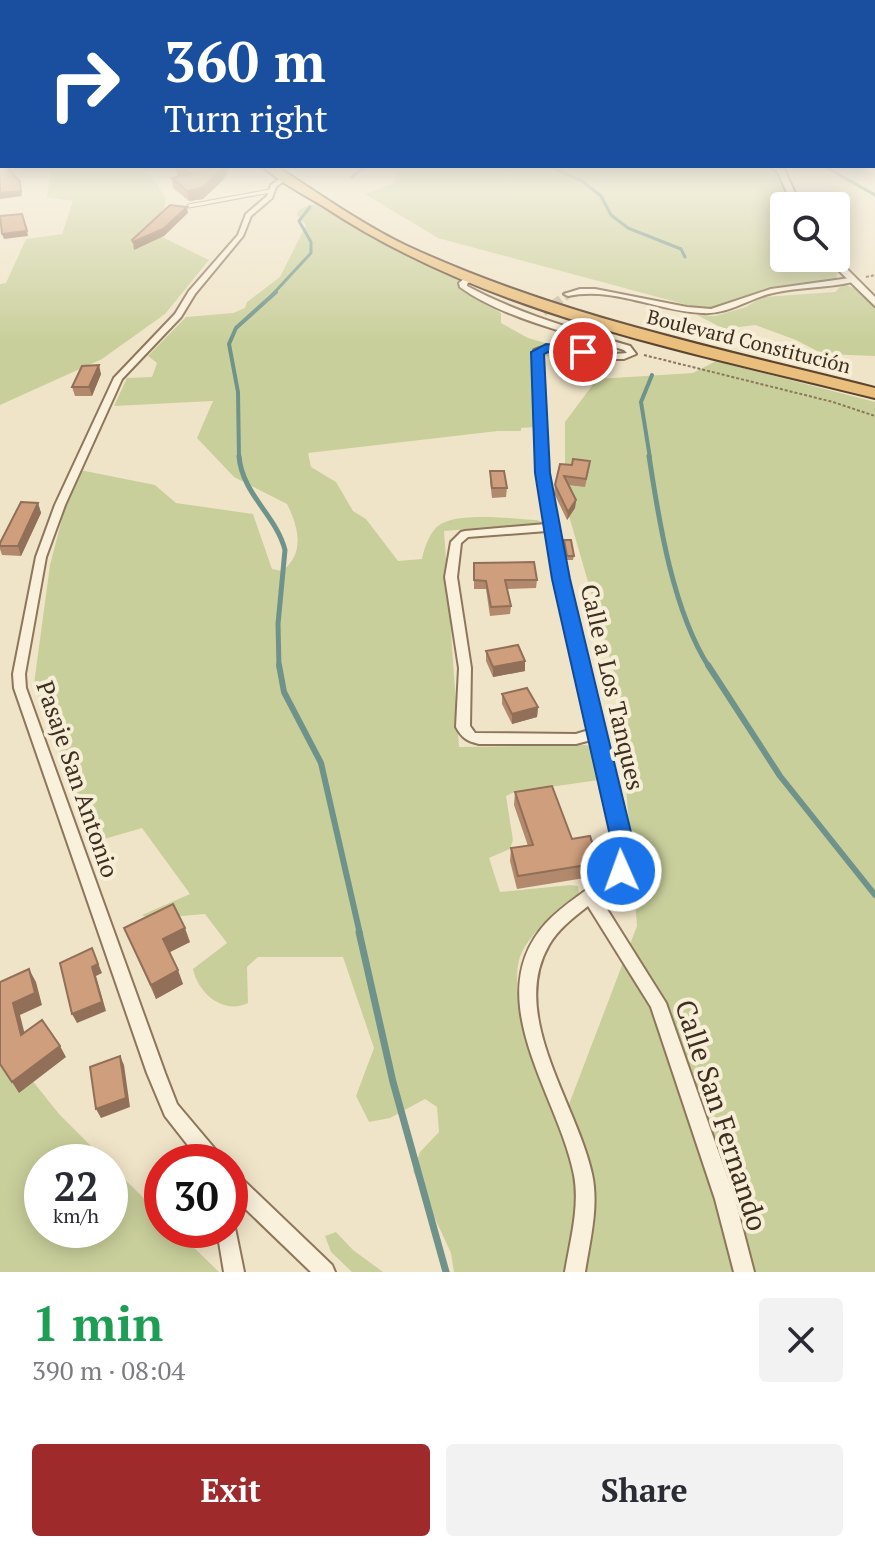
<!DOCTYPE html>
<meta charset="utf-8">
<style>
:root{--surface:#fff;--page:#f2f2f3;--text:#2b2b33;--muted:#7c7c81;--accent:#9e2a2b}
body{margin:0;font-family:"PT Serif",serif;background:var(--page);color:var(--text);height:100vh;display:flex;flex-direction:column;font-size:30px;white-space:nowrap}
*{box-sizing:border-box;margin:0}
p{font-size:26px;color:var(--muted)}
.icon{flex:none;width:44px;height:44px;fill:none;stroke:currentColor;stroke-width:2;stroke-linecap:round;stroke-linejoin:round}
.map{position:relative;height:1272px;overflow:hidden}
.panel{display:flex;flex-direction:column;background:var(--surface);flex:1}
.panel>*{flex:none}
.hud{position:absolute;left:0px;top:0px;width:876px;height:168px;box-shadow:0 4px 20px #0003;background:#1a4fa0;color:#fff;overflow:hidden}
.controls{position:absolute;left:770px;top:192px;display:grid;gap:16px}
.controls a{display:grid;place-items:center;width:80px;height:80px;border-radius:8px;background:var(--surface);box-shadow:0 4px 20px #0003;font-size:40px}
.speed{position:absolute;left:24px;top:1144px;display:flex;gap:16px;font-size:40px;font-weight:700;text-align:center}
.speed>*{display:grid;place-content:center;width:104px;height:104px;border-radius:50%;background:var(--surface);box-shadow:0 4px 20px #0003;line-height:1}
.speed small{font-size:20px;font-weight:400}
.speed .limit{border:12px solid #d22;background:#fff;color:#111}
.pin{position:absolute;display:grid;place-items:center;width:68px;height:68px;color:#fff;margin:-34px;border:4px solid #fff;border-radius:50%;box-shadow:0 2px 8px #0007}
.me{position:absolute;width:88px;margin:-44px;rotate:358deg;stroke-linejoin:round;filter:drop-shadow(0 0 6px #0008)}
.turn{display:flex;align-items:center;gap:28px;height:168px;padding:0 32px;font-size:36px}
.turn .icon{width:104px;height:104px;stroke-width:2.5}
.turn b{display:block;font-size:56px;line-height:68px}
.round{display:grid;place-items:center;flex:none;width:84px;height:84px;border-radius:8px;background:var(--page)}
.headline{display:flex;align-items:center;justify-content:space-between;height:136px;padding:0 32px}
h1{font-size:48px;font-weight:800;line-height:60px;color:#1e9e55}
.button{display:flex;gap:16px;margin-top:auto;padding:16px 32px}
.button a{flex:1;height:92px;border-radius:8px;background:var(--accent);color:#fff;font-size:32px;font-weight:800;line-height:92px;text-align:center}
.button a+a{background:var(--page);color:var(--text)}
.map>svg:first-child{display:block}
.green{fill:#c9cf9b}
.lines{fill:none;stroke-linecap:round;stroke-linejoin:round}
.stream-far4{stroke:#6f938a;stroke-width:3}
.stream-far3{stroke:#6f938a;stroke-width:4}
.stream-far2{stroke:#6f938a;stroke-width:5}
.stream-far1{stroke:#6f938a;stroke-width:6}
.stream{stroke:#6f938a;stroke-width:7}
.minor-tunnel{stroke:#ccc0a6;stroke-width:9;stroke-dasharray:9 4;stroke-linecap:butt}
.service-casing{stroke:#8d765c;stroke-width:5}
.minor-casing{stroke:#8d765c;stroke-width:4}
.tertiary-casing{stroke:#8d765c;stroke-width:4}
.trunk-casing{stroke:#5b4430;stroke-width:4}
.path{stroke:#8d765c;stroke-width:2;stroke-dasharray:3 2;stroke-linecap:butt}
.service{stroke:#faf1dc;stroke-width:3}
.minor{fill:#faf1dc;fill-rule:evenodd}
.tertiary{fill:#faf1dc;fill-rule:evenodd}
.trunk{fill:#eabe7c;fill-rule:evenodd}
.wall{fill:#b2896c}
.shaded-wall{fill:#916f58}
.building{fill:#cf9f7d;stroke:#916f58;stroke-width:2}
.route{fill:#1a73e8;stroke:#114b97;stroke-width:2}
.labels{text-anchor:middle;dominant-baseline:central;stroke-width:8;stroke-linejoin:round;paint-order:stroke}
.far-street-label{font-size:20px;fill:#3d2e20;stroke:#f7eed8}
.street-label{font-size:24px;fill:#3d2e20;stroke:#f7eed8}
.near-street-label{font-size:28px;fill:#3d2e20;stroke:#f7eed8}
</style>
<div class="map">
<svg width="875" height="1272" viewBox="0 0 875 1272">
<rect width="100%" height="100%" fill="#f0e4c8"/>
<!-- green -->
<path class="green" d="M52 166H146L166 199 158 235 209 260 165 314 102 359 0 405V284L6 283 26 239 62 234 73 201 47 197Z
M396 166H767L778 174 793 206H784V258H825L838 274 835 279 825 282 767 289 720 308 695 307 438 238 365 194 394 183Z
M318 204 340 218 344 216 372 238 468 284 465 291 501 313V323L528 338 566 349 574 359 533 355 535 427 521 428V431H498L308 453 311 467 336 482 353 511 366 519 398 561 422 559C424 549 429 533 438 526 456 511 514 519 537 520L544 523 444 531 459 747 586 745 592 747 599 780 515 792 506 796 513 840 510 849 489 858 500 892 570 885 578 886 579 895C560 912 533 929 522 952 502 992 548 1108 567 1148L563 1120 637 926 618 686 565 502V422L597 379 693 373 716 361 875 402V1272H585L575 1205 565 1272H454L451 1253 413 1171 420 1152 439 1132 437 1107 425 1099 390 1118 369 1122 356 1096 374 1048 343 957H258L247 967 248 1003C223 1015 198 993 193 969L227 943 205 914 149 919 142 915 190 894 142 828 94 842 34 684 50 565 75 469 155 485 176 503 253 514 272 569 282 571C305 554 299 528 287 504L234 477 197 438 213 401 114 406 127 378 152 377 157 363 148 356 186 317 233 313 245 308 247 302 280 277 306 225 297 215 298 211 308 205Z
M843 284 854 288 875 307V356L823 354 796 340 755 325 724 329 697 315 715 316 746 307 762 297 835 292Z
M0 1040 59 1114 107 1162H42V1230H110V1165L162 1216V1230H176L219 1272H0Z
M336 1232 353 1250 383 1272H352L331 1252 325 1236Z"/>
<g class="lines">
<!-- stream-far4 -->
<path class="stream-far4" d="M549 166 582 181 601 196 611 215 628 228 681 249 685 257
M824 166 875 195
M352 177 366 166
M273 294 311 253V242L299 221 310 207"/>
<!-- stream-far3 -->
<path class="stream-far3" d="M239 458 238 392 229 344 236 328 276 292
M650 458 641 402 652 375"/>
<!-- stream-far2 -->
<path class="stream-far2" d="M239 456C242 494 276 515 285 550L278 624 279 667
M649 456C659 522 673 611 709 667"/>
<!-- stream-far1 -->
<path class="stream-far1" d="M279 665 284 692 321 763 360 934
M708 665 780 776 875 895"/>
<!-- stream -->
<path class="stream" d="M359 932 393 1082 446 1272"/>
<!-- minor-tunnel -->
<path class="minor-tunnel" d="M543 312 568 294"/>
<!-- service casing -->
<g class="service-casing">
<path id="service" d="M189 206 270 191"/>
</g>
<!-- minor casing -->
<g class="minor-casing">
<path id="minor" d="M284 176 289 177 276 187 272 198 251 216 243 236 195 294 181 317 122 379 65 505 46 557 25 674 26 688 165 1073 177 1104 220 1155 222 1162H201L165 1116 147 1073 14 688 13 674 36 557 55 505 114 378 175 314 189 291 238 235 246 214 267 196 271 185Z
M467 276 474 278 467 284V286C519 314 574 329 630 346L636 354 624 359H614L555 351H547L541 353 547 473 567 579 632 859C626 878 616 886 600 898L666 1003 735 1199 754 1272H734L715 1199 651 1007 588 906C574 917 558 929 549 945 508 1015 577 1104 592 1174 599 1206 590 1240 585 1272H565C570 1241 580 1207 574 1175 559 1096 478 998 546 923 564 904 587 890 609 874L615 868 618 859 591 740 576 744H479C467 741 462 738 456 727L459 668 445 577 451 542 461 532 465 531 546 524 537 473 534 350C562 338 596 358 627 353L624 350C574 334 502 318 460 287L459 283ZM547 531 555 579 589 730 576 734 475 733 470 726 471 668 457 577 461 543 468 537Z
M850 278 854 280 853 282C826 288 799 287 773 293 749 298 728 315 702 313 657 311 613 286 568 296L564 294 580 289H595L687 307 711 309 771 289Z
M230 1172 237 1174 332 1265 335 1272H311L230 1194Z
M230 1221 234 1223 244 1272H224L217 1230H230Z"/>
</g>
<!-- tertiary casing -->
<g class="tertiary-casing">
<path id="tertiary" d="M769 166H779L784 169 801 206H793L778 172Z
M826 258H836L875 297V306Z"/>
</g>
<!-- trunk casing -->
<g class="trunk-casing">
<path id="trunk" d="M262 166H276C318 193 360 223 405 245 555 315 716 348 875 388V398C687 351 487 315 323 206 303 194 279 182 262 166Z"/>
</g>
<!-- path -->
<path class="path" d="M866 277 875 275
M644 355 833 402 875 416"/>
<!-- service -->
<use href="#service" class="service"/>
<!-- minor -->
<use href="#minor" class="minor"/>
<!-- tertiary -->
<use href="#tertiary" class="tertiary"/>
<!-- trunk -->
<use href="#trunk" class="trunk"/>
</g>
<!-- wall -->
<path class="wall" d="M181 166H230V167L223 180 203 199 189 201 173 188 172 178 177 176 176 168Z
M101 374 92 396H75L72 387Z
M572 465 589 469 585 487 568 485 576 500 575 508 567 520 554 493 555 485Z
M490 471 507 488 506 497 492 498 490 481Z
M38 503 41 513 21 556 2 555 0 549V543Z
M564 540 574 556 573 560H567L564 544Z
M474 563 537 580 536 588 507 589 511 606 510 614 490 616 486 589H474Z
M486 651 525 661V671L493 677 486 661Z
M502 694 538 707 537 717 512 724 502 704Z
M515 792 599 863 597 876 517 889 510 861 511 848 528 846 514 805Z
M124 928 190 942 170 952 183 984 156 999Z"/>
<!-- shaded-wall -->
<path class="shaded-wall" d="M223 166 230 167 223 180 203 199 189 201 187 191Z
M20 182 22 196 0 199V193Z
M187 207 188 213 164 236 134 250 133 242Z
M27 231 28 236 4 239 2 234Z
M99 365 101 374 92 396 89 387Z
M576 500 575 508 567 520 568 512Z
M38 503 41 513 21 556 18 546Z
M525 661V671L493 677V667Z
M538 707 537 717 512 724V714Z
M185 928 190 942 168 953 163 939Z
M92 948 102 973 96 976 106 1011 77 1023 72 1014 92 967Z
M29 969 36 982 42 1005 20 1015 28 1047 21 1035 13 1003Z
M178 970 183 984 156 999 151 985Z
M60 1046 66 1057 19 1093 12 1082Z
M120 1056 124 1065 130 1107 101 1118 96 1109Z"/>
<!-- building -->
<path class="building" d="M0 164H2V166H7L20 182 21 191 0 193Z
M181 166H223L221 170 202 188 187 191 172 178 191 174 176 168Z
M170 205 187 207 163 229 133 242 132 240Z
M22 214 27 231 2 234 0 216Z
M99 365 89 387H72L82 366Z
M573 459 590 461 586 479 564 476 576 500 568 512 555 485 560 464 572 465Z
M490 471H504L507 488H492Z
M21 502 38 503 18 546H0V543Z
M564 540H571L574 556H567Z
M534 562 537 580H505L511 606 491 607 486 581 474 580V563Z
M518 645 525 661 493 667 486 651Z
M527 688 538 707 512 714 502 694Z
M552 786 572 839 590 836 599 863 518 876 511 848 533 845 515 792Z
M173 904 185 928 163 939 178 970 151 985 124 928Z
M92 948 98 964 92 967 102 1002 72 1014 60 963Z
M29 969 35 993 13 1003 21 1035 42 1020 60 1046 12 1082 0 1064V982Z
M120 1056 126 1098 96 1109 90 1067Z"/>
<!-- sky -->
<linearGradient id="sky" x2="0" y2="1"><stop stop-color="#8fbad6"/><stop offset="0.48" stop-color="#f8f3e6"/><stop offset="1" stop-color="#f8f3e6" stop-opacity="0"/></linearGradient>
<rect width="875" height="342" fill="url(#sky)"/>
<!-- route -->
<path class="route" d="M546 344 583 348 590 352 583 356 548 352 544 354 550 473 570 579 635 849 629 878 621 881 613 878 610 871 613 849 552 579 535 473 531 352Z"/>
<g class="labels">
<!-- far-street labels -->
<g class="far-street-label">
<text transform="translate(749 341) rotate(14)">Boulevard Constitución</text>
</g>
<!-- street labels -->
<g class="street-label">
<text transform="translate(613 687) rotate(77)">Calle a Los Tanques</text>
<text transform="translate(78 779) rotate(71)">Pasaje San Antonio</text>
</g>
<!-- near-street labels -->
<g class="near-street-label">
<text transform="translate(722 1115) rotate(72)">Calle San Fernando</text>
</g>
</g>
</svg>
<div class="controls">
<a><svg class="icon" aria-label="search" viewBox="0 0 24 24"><circle cx="10" cy="10" r="6"/><path d="M15 15l6 6"/></svg></a>
</div>
<div class="speed"><div>22<small>km/h</small></div><div class="limit">30</div></div>
<div class="pin" style="left:583px;top:352px;background:#d93025"><svg class="icon" aria-label="arrive" viewBox="0 0 24 24"><path d="M6 21V4h12l-3 4 3 4H6"/></svg></div>
<svg class="me" style="left:621px;top:871px" viewBox="-20 -20 40 40"><circle r="17" fill="#1a73e8" stroke="#fff" stroke-width="3"/><path d="M0-11L8 9 0 5-8 9z" fill="#fff"/></svg>
<div class="hud">
<div class="turn"><svg class="icon" aria-label="right" viewBox="0 0 24 24"><path d="M7 20v-9h11M14 6l5 5-5 5"/></svg><div><b>360 m</b>Turn right</div></div>
</div>
</div>
<section class="panel">
<div class="headline"><div><h1>1 min</h1><p>390 m · 08:04</p></div><a class="round"><svg class="icon" aria-label="close" viewBox="0 0 24 24"><path d="M6 6l12 12M18 6L6 18"/></svg></a></div>
<div class="button"><a>Exit</a><a>Share</a></div>
</section>
